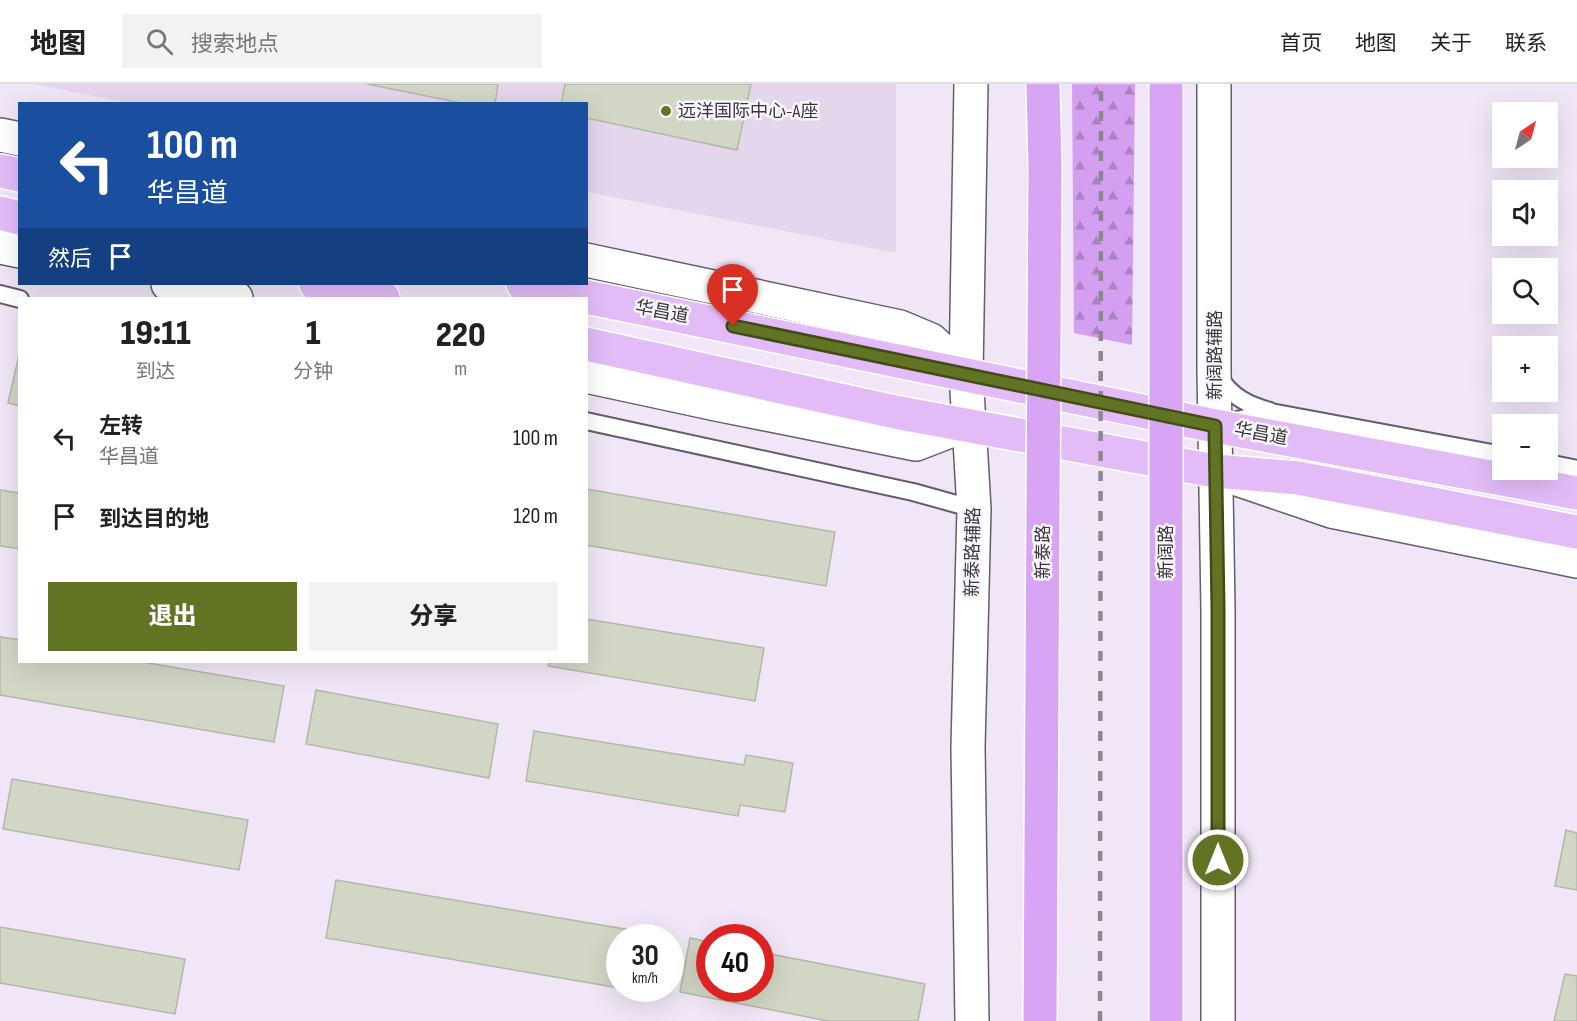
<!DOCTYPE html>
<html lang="zh">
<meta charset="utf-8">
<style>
:root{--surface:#fff;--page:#f2f2f2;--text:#222;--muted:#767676;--line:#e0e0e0;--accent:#627423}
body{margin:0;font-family:"Sofia Sans Condensed","Noto Sans SC",sans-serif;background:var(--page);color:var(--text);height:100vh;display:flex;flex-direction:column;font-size:22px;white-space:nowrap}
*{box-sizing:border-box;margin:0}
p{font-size:20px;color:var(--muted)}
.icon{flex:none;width:33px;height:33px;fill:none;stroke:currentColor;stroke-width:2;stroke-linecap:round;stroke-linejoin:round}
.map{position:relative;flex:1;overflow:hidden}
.details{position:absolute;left:18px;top:213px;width:570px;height:366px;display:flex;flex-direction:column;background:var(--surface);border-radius:0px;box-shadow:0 6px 24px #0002}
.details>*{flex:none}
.banner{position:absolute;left:18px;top:18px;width:570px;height:183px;border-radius:0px;box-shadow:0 6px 24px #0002;background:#1a4fa0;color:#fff;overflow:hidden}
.needle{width:39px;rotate:36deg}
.controls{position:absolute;left:1492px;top:18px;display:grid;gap:12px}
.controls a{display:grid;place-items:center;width:66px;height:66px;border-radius:0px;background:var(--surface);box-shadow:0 6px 24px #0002;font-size:30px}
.speed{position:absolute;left:606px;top:840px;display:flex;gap:12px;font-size:30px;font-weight:700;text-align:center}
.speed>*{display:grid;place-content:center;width:78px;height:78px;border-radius:50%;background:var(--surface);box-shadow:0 6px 24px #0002;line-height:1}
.speed small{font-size:15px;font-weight:400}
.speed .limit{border:9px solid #d22;background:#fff;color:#111}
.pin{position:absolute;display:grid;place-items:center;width:51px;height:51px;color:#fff;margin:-62px -26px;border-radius:50% 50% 50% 0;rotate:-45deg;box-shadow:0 0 6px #0007}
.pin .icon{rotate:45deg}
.me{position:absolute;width:66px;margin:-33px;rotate:0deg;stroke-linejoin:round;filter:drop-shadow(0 0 4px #0008)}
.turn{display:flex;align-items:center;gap:21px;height:126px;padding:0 30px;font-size:27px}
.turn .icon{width:78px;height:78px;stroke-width:2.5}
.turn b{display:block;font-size:42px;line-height:51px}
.then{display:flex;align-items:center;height:57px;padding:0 30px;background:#0003;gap:12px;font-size:22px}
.eta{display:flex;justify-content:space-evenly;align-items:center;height:102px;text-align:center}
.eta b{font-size:36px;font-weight:800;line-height:42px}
.cta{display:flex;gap:12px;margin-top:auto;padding:12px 30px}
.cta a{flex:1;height:69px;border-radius:0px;background:var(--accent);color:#fff;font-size:24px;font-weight:800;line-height:69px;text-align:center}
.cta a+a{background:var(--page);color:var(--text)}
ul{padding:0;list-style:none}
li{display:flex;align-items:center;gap:18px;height:78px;padding:0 30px}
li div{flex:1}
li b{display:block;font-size:22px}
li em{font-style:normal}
header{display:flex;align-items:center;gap:36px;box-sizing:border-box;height:84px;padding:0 30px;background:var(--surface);border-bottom:2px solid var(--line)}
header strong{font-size:28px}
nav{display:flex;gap:33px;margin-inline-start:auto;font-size:21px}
.search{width:420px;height:54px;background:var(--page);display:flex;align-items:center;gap:15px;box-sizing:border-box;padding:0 21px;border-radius:0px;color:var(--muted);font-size:22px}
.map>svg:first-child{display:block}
.built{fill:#e4d6ed}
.forest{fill:url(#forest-firs)}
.building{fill:#d1d6c5;stroke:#b2b8a7;stroke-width:1.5}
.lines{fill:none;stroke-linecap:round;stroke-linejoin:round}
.service-casing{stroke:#665d6b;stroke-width:20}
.tertiary-casing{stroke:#665d6b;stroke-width:36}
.primary-casing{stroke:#fff;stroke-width:36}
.service{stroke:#fff;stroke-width:16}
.tertiary{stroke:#fff;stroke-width:33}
.primary{stroke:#e2bbf7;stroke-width:33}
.rail{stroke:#8d8691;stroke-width:4.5;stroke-dasharray:10 10;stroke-linecap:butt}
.trunk-bridge-casing{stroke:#fff;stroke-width:36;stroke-linecap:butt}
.trunk-bridge{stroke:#d8a4f4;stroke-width:33}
.route-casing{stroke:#404b17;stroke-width:15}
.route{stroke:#627423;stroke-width:10}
.poi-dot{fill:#627423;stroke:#faf6fd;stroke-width:2}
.labels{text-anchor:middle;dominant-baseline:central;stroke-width:5;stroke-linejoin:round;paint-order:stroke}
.poi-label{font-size:18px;fill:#3a363c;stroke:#faf6fd;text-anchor:start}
.street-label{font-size:18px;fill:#3a363c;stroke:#faf6fd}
</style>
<header>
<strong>地图</strong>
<div class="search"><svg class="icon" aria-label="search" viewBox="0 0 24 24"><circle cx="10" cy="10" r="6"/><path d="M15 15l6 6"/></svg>搜索地点</div>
<nav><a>首页</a><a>地图</a><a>关于</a><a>联系</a></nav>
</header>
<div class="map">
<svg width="1577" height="937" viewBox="0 0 1577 937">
<defs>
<pattern id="forest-firs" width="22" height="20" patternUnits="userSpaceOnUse" patternTransform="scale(1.5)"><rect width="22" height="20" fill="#d49ff1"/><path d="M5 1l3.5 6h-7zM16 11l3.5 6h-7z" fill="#ad82c4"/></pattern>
</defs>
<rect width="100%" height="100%" fill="#f0e6f7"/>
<!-- built -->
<path class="built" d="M33 0H896V169L587 108 586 20H133Z"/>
<!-- forest -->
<path class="forest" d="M1072 0H1135L1132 261 1074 249Z"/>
<!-- building -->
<path class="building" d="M367 0H498L495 20H466Z
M565 0H751L737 66 586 34V20H561Z
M20 267V322L8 319Z
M586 405 835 448 826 502 586 461Z
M0 406 20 409V465L0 462Z
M586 535 764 564 755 617 548 582 549 578H586Z
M0 553 20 556V578H142L284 602 274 658 0 611Z
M316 606 498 640 489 694 306 660Z
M534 647 744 681 746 671 793 679 785 728 740 721 738 732 526 697Z
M12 695 248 736 239 786 3 745Z
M1566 746 1577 749V806L1555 802Z
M336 796 648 849V854H620V904L326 854Z
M0 843 185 875 175 930 0 899Z
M690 854 710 858V904H760V868L925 900 918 937H828L680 908Z
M1565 890 1577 892V937H1554Z"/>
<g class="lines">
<!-- service casing -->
<g class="service-casing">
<path id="service" d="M0 210 20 215
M1219 293C1232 313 1248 321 1270 327
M586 337 913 408 974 425
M1233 337 1271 328 1503 371
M1548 379 1577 385"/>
</g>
<!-- tertiary casing -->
<g class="tertiary-casing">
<path id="tertiary" d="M971 0 966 289 974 425 968 663 972 937
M1214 0V286L1218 524V937
M0 51 20 55
M0 163 20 167
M586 176 900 243 931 256 966 289
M168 200 236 214
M586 292 716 320 916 360 968 340
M1231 393 1331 427 1577 477"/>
</g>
<!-- primary casing -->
<g class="primary-casing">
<path id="primary" d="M0 87 20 91
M0 129 20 134
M316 200 383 214
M523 200 1215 342 1577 409
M586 260 895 328 1215 387 1298 394 1577 448"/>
</g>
<!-- service -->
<use href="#service" class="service"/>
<!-- tertiary -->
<use href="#tertiary" class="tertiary"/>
<!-- primary -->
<use href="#primary" class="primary"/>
<!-- rail -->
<path class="rail" d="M1100 937 1101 0"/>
<!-- trunk-bridge casing -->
<g class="trunk-bridge-casing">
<path id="trunk-bridge" d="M1040 937 1045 83 1043 0
M1166 937V0"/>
</g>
<!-- trunk-bridge -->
<use href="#trunk-bridge" class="trunk-bridge"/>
</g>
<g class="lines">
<!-- route casing -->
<g class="route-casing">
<path id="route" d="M733 242 1215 342 1218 524V776"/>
</g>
<!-- route -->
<use href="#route" class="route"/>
</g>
<!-- markers -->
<circle class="poi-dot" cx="666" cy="27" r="6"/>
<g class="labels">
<!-- poi labels -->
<g class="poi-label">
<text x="678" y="27">远洋国际中心-A座</text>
</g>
<!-- street labels -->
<g class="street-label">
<text transform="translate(662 228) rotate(11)">华昌道</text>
<text transform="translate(1215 271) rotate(-90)">新阔路辅路</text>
<text transform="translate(1261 350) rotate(11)">华昌道</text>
<text transform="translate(973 468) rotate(-89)">新泰路辅路</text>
<text transform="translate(1043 468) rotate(-90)">新泰路</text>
<text transform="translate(1166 468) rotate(-90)">新阔路</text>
</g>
</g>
</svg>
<div class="controls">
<a><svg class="needle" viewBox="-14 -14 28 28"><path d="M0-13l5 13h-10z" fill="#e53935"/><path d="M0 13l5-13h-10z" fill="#767676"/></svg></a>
<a><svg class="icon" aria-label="sound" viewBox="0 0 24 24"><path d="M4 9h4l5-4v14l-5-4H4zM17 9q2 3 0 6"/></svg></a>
<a><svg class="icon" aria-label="search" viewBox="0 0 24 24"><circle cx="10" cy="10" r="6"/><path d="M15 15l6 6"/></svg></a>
<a>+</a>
<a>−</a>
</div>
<div class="speed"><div>30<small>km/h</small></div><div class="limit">40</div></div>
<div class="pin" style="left:733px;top:242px;background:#d93025"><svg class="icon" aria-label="arrive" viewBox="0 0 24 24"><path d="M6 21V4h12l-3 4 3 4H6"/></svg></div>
<svg class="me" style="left:1218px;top:776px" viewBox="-20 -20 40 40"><circle r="17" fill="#627423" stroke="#fff" stroke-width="3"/><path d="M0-11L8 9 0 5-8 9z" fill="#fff"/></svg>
<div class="banner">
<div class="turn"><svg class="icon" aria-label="left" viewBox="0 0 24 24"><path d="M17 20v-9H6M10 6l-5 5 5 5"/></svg><div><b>100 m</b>华昌道</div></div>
<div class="then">然后<svg class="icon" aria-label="arrive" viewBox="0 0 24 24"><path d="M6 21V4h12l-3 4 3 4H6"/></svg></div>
</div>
<section class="details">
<div class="eta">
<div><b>19:11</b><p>到达</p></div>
<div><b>1</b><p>分钟</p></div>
<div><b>220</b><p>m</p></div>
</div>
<ul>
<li><svg class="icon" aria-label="left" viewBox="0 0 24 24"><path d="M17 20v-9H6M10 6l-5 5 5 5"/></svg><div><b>左转</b><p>华昌道</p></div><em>100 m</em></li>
<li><svg class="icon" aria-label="arrive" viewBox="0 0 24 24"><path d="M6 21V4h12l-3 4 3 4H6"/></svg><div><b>到达目的地</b></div><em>120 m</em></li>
</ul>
<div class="cta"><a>退出</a><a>分享</a></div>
</section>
</div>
